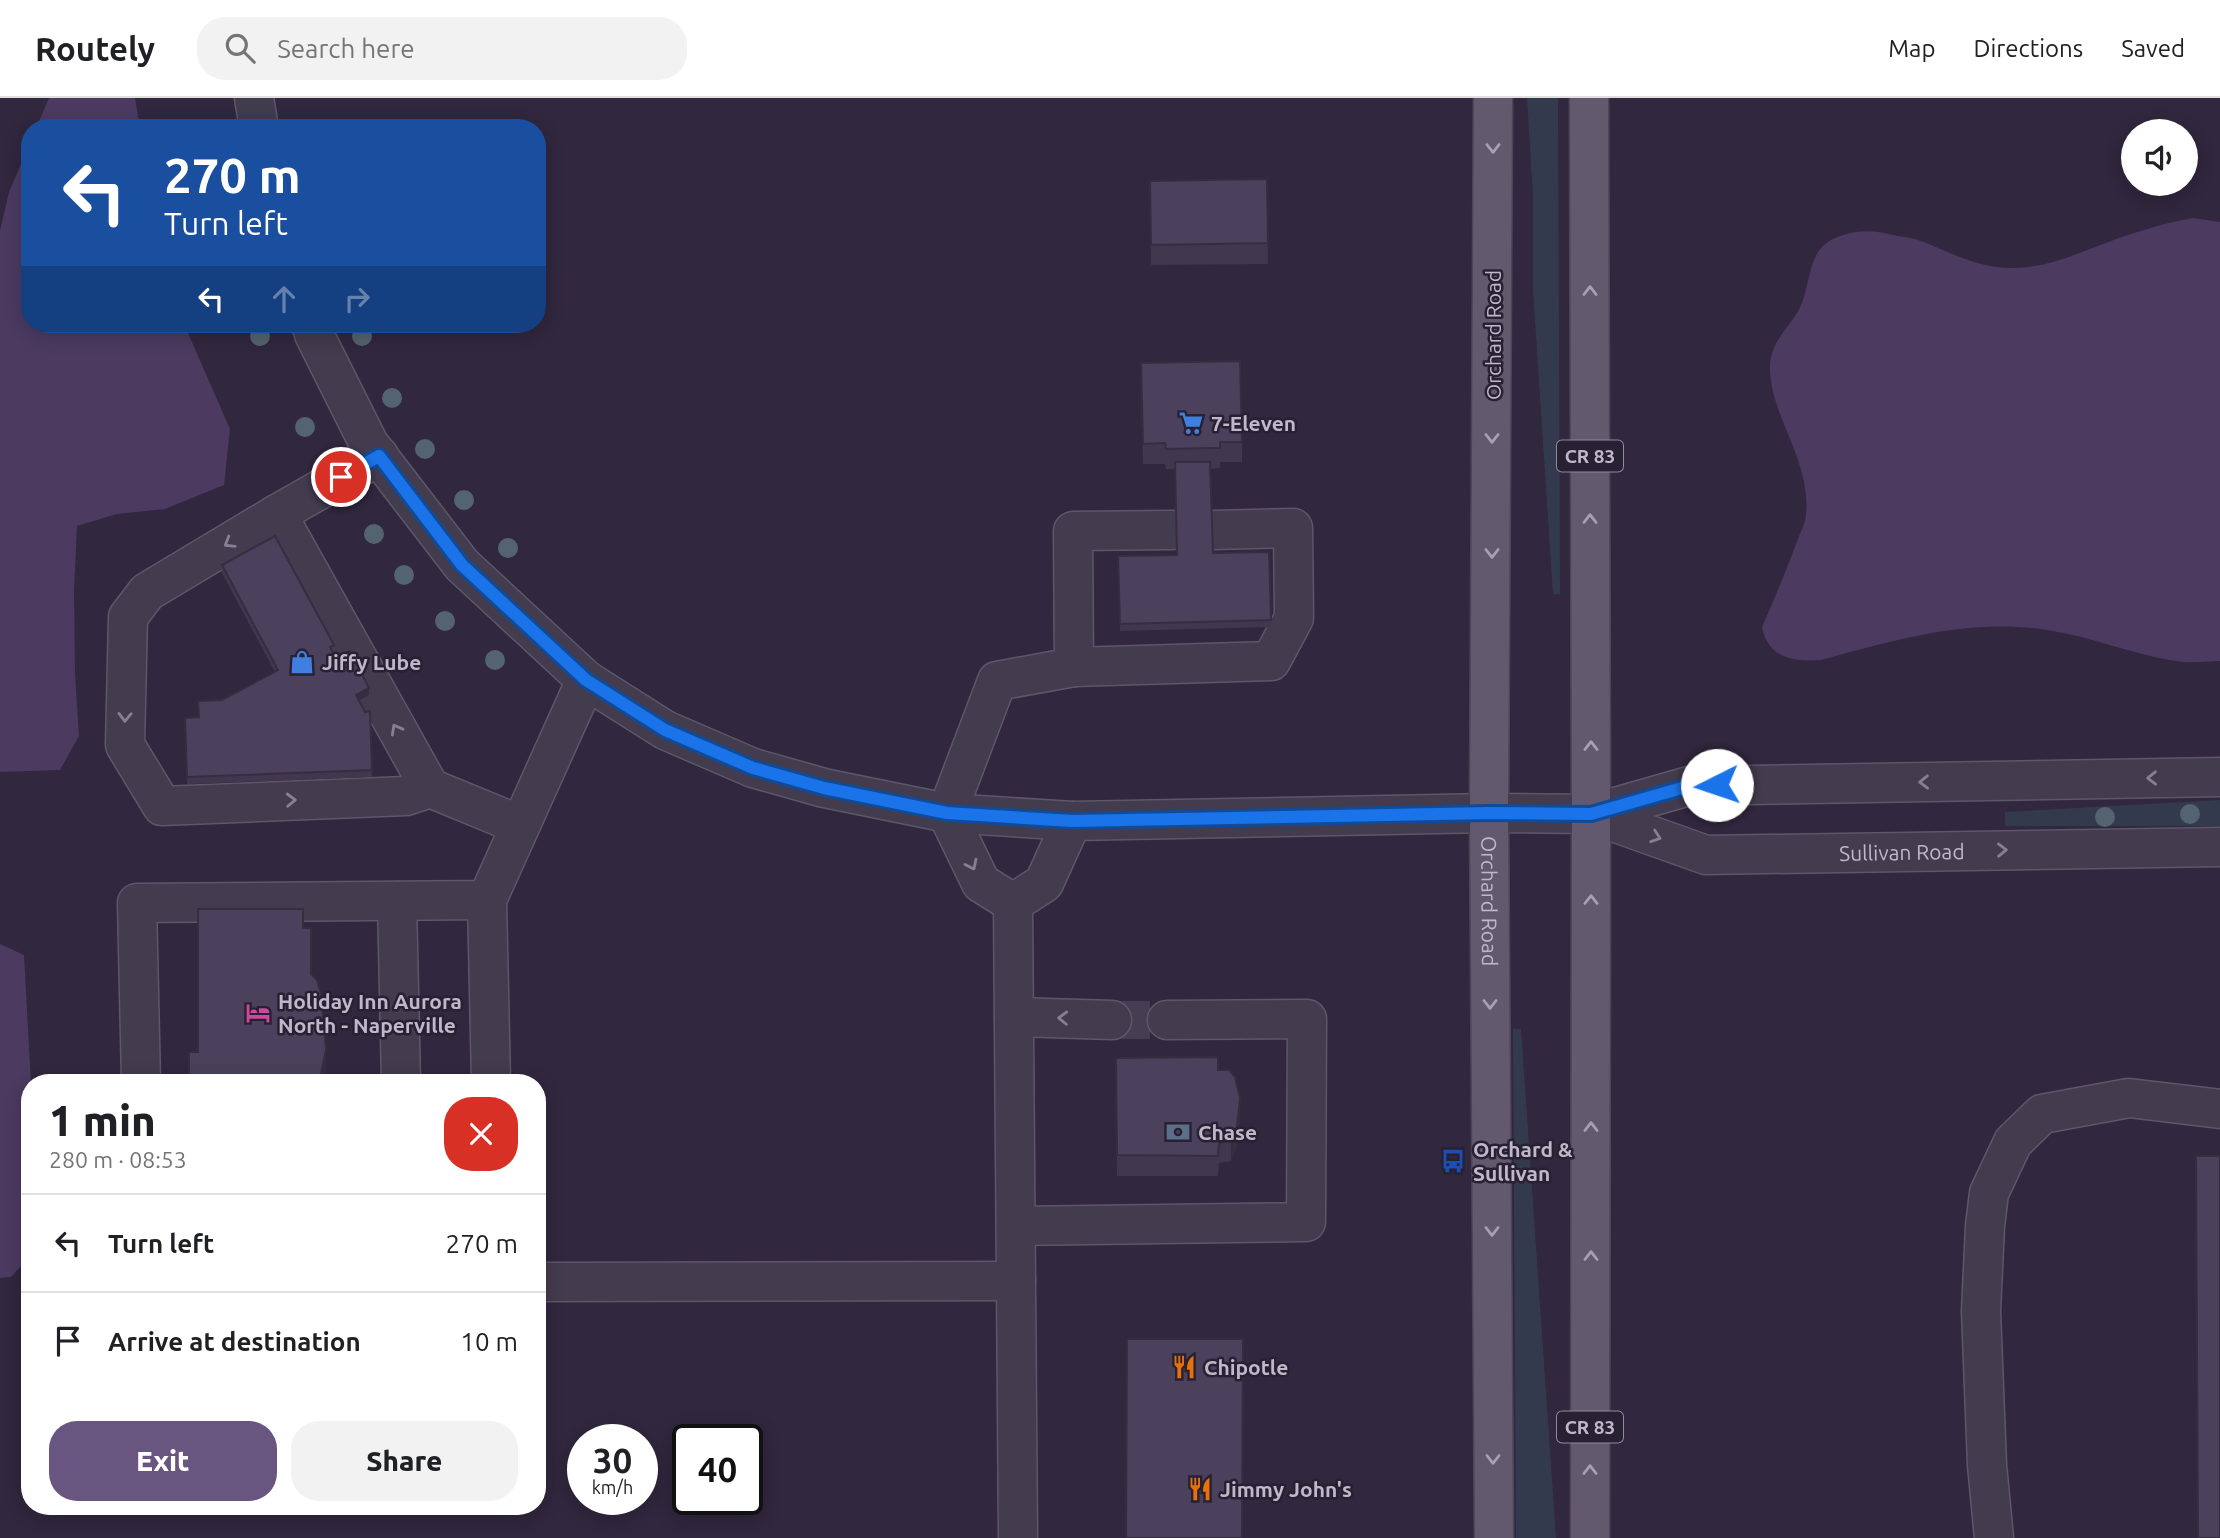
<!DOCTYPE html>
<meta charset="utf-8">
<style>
:root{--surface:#fff;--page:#f2f2f2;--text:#202124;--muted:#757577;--line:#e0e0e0;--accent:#685580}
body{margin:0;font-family:Ubuntu,sans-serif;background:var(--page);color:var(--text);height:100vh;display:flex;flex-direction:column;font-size:26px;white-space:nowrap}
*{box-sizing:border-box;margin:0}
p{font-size:23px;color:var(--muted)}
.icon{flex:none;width:38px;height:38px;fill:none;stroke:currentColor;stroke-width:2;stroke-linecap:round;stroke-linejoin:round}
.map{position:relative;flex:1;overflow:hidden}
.details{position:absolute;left:21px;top:976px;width:525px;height:441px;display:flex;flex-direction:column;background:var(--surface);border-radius:28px;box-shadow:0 4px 18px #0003}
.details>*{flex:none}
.banner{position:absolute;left:21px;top:21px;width:525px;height:214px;border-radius:28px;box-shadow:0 4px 18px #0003;background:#1a4fa0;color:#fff;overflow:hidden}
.buttons{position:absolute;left:2121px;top:21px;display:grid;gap:14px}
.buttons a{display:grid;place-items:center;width:77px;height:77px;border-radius:50%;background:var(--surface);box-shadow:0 4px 18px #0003;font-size:35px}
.speed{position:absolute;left:567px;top:1326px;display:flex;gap:14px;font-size:35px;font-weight:700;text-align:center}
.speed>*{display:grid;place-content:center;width:91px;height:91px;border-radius:50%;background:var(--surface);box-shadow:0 4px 18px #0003;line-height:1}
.speed small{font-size:18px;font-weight:400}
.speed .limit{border:4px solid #111;border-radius:10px;background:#fff;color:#111}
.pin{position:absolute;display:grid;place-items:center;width:60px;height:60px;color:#fff;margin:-30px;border:4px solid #fff;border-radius:50%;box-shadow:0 2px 7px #0007}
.me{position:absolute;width:77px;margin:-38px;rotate:266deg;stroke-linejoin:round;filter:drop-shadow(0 0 5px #0008)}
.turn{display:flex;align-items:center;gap:24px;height:147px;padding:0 28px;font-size:32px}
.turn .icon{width:91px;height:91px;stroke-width:2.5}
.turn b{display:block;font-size:49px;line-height:60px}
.lanes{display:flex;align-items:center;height:66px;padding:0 28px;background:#0003;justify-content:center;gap:35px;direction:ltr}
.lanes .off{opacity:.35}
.round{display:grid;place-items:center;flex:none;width:74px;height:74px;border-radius:28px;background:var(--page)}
.overview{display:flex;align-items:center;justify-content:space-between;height:119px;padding:0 28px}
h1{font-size:42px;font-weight:800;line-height:52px}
.cta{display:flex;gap:14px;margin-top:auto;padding:14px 28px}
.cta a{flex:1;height:80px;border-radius:28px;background:var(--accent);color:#fff;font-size:28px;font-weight:800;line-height:80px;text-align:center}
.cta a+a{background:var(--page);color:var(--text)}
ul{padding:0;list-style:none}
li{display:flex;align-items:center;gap:21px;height:98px;padding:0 28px;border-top:2px solid var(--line)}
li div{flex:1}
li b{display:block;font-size:26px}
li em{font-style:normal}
header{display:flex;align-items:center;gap:42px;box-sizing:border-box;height:98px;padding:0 35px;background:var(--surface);border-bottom:2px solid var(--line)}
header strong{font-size:33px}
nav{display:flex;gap:38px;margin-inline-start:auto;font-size:24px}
.search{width:490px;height:63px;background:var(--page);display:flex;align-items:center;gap:18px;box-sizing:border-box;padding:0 24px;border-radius:28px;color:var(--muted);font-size:26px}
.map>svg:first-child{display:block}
.green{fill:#343a4d}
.water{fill:#4c3a61}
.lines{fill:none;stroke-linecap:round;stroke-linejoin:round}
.minor-tunnel{stroke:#463d53;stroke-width:38;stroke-dasharray:38 19;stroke-linecap:butt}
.minor-casing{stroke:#5e5669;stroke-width:41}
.major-casing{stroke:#4d4457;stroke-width:41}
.minor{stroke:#433b4e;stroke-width:38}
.major{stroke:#62596e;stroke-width:38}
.tree{fill:#546370}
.wall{fill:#41384f}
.shaded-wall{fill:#352e40}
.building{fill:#4c415c;stroke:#352e40;stroke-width:2}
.oneway{stroke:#a8a0b2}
.oneway2{stroke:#887f92}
.route-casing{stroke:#114b97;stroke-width:18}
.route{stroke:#1a73e8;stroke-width:12}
.labels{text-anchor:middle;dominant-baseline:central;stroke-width:5;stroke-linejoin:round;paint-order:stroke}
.shield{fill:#282033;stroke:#928a9c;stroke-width:2}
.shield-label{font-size:19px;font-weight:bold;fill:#c0b7c9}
.street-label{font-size:21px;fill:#c0b7c9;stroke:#282033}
.poi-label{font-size:21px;font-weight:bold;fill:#c0b7c9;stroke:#282033;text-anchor:start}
</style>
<header>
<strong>Routely</strong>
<div class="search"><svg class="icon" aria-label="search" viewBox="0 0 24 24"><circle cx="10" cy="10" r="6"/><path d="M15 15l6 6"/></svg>Search here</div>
<nav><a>Map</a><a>Directions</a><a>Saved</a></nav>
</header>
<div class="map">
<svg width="2220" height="1440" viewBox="0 0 2220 1440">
<rect width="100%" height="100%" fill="#31273e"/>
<!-- green -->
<path class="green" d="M1527 0H1558L1560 496H1553L1533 192V97Z
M2220 702V728H2005V714Z
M1513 931H1521L1556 1440H1516Z"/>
<!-- water -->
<path class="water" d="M49 0H135L140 30H36Z
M30 45V226H184L230 331 224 387 165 411 117 416 77 428 74 493 75 575 79 638 60 672 0 674V133L9 94Z
M2193 120 2220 124V563C2208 563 2195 565 2183 564 2136 558 2093 539 2047 532 1968 520 1896 542 1821 562 1793 564 1768 560 1762 529 1775 500 1787 470 1798 441 1801 433 1806 424 1806 416 1811 363 1772 320 1770 273 1768 241 1795 227 1803 202 1814 165 1810 142 1856 134 1868 132 1881 134 1893 137 1903 139 1914 140 1924 144 1951 155 1979 170 2010 170 2046 171 2078 155 2111 143 2138 133 2165 125 2193 120Z
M0 846 24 857 31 985 30 1158 11 1179 0 1180Z"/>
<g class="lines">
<!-- minor-tunnel -->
<path class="minor-tunnel" d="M1112 922H1167"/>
<!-- minor casing -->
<g class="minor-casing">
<g id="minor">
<path d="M254 0 259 30"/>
<path d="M311 226 314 236 369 346 462 467 586 582 665 632 753 670 824 690 947 715 1072 723 1489 715 1591 716 1689 688 2220 679"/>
<path d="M277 416 379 358"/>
<path d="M1074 569 1271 563 1294 520 1293 430 1214 432"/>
<path d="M430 690 277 416 147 494 128 519 125 647 162 708 406 698 430 690 520 727"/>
<path id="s1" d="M1591 716 1706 757 2220 749"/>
<path d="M487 802 491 985"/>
<path d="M397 803 401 985"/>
<path d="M1013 805 1018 1440"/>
<path d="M1013 805 981 785 947 715 997 583 1074 569 1073 433 1173 432"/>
<path d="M1013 805 1044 785 1072 723"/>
<path d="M1014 919 1112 922"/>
<path d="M141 985 137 805 487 802 586 582"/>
<path d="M1016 1128 1306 1124 1307 921 1167 922"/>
<path d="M537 1184 1016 1183"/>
<path d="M1994 1440 1987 1367 1981 1213 1985 1128 1989 1095 2013 1044 2042 1016 2129 1000 2220 1011"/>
</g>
</g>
<!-- major casing -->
<g class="major-casing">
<g id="major">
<path id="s2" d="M1493 0 1489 715 1494 1440"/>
<path d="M1589 0 1591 716 1590 1440"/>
</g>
</g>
<!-- minor -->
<use href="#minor" class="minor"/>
<!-- major -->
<use href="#major" class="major"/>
</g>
<!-- trees -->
<g class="tree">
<circle cx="260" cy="238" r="10"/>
<circle cx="362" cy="238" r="10"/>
<circle cx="392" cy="300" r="10"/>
<circle cx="305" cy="329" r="10"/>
<circle cx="425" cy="351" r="10"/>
<circle cx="464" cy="402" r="10"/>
<circle cx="374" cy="436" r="10"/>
<circle cx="508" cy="450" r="10"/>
<circle cx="404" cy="477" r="10"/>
<circle cx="445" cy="523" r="10"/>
<circle cx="495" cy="562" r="10"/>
<circle cx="2190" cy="716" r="10"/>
<circle cx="2105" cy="719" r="10"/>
</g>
<!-- wall -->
<path class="wall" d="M1267 81 1268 166 1151 167 1150 83Z
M1141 285 1242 344V364H1220V370L1211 371 1213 455 1269 454 1271 529 1120 533 1118 458 1177 457 1175 371H1166L1165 366H1143Z
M222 467 334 554 336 561 369 597 359 603 365 614 370 613 372 679 187 686 185 620 198 619 275 574 222 475Z
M1116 960 1218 972 1240 1020 1237 1048 1231 1063 1219 1065 1218 1078H1117Z"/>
<!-- shaded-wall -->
<path class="shaded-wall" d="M369 590V597L356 604V597Z
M326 952V979L324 985H319Z
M1240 1000V1020L1237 1048 1231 1063V1043Z"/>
<!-- building -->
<path class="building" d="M1267 81 1268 145 1151 147 1150 83Z
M1240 263 1242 344H1220V350H1210L1166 351 1165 345 1143 346 1141 265Z
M1175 364H1210L1213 455 1269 454 1271 522 1120 526 1118 458 1177 457Z
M275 438 334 547 330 549 336 561 350 553 369 590 356 597 365 614 370 613 372 672 187 679 185 620 199 619 198 603 222 602 278 572 222 467Z
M198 811H303V830H311V876L317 882 321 896 326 952 319 985H189V954H198Z
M1218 959V972H1229L1235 979 1240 1000 1237 1028 1231 1043 1219 1045 1218 1058 1117 1057 1116 960Z
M2196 1058H2220V1440H2198Z
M1127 1241H1243L1242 1440H1126Z"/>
<!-- one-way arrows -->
<defs><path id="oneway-chevron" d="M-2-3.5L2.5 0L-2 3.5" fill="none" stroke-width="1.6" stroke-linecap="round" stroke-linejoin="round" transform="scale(1.75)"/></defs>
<g class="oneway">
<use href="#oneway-chevron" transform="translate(1493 50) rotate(90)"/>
<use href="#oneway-chevron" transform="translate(1590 193) rotate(-90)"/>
<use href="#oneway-chevron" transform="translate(1492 340) rotate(90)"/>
<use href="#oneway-chevron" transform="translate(1590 421) rotate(-90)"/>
<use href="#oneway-chevron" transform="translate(1492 455) rotate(90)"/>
<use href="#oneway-chevron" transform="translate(1591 648) rotate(-90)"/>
<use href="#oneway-chevron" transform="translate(1591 802) rotate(-90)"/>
<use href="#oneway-chevron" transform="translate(1490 906) rotate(90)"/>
<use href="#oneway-chevron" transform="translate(1591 1029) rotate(-90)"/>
<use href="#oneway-chevron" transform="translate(1492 1133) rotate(90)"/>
<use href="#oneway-chevron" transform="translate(1591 1158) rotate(-90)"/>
<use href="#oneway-chevron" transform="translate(1493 1361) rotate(90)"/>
<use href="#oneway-chevron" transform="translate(1590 1372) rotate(-90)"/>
</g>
<g class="oneway2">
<use href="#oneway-chevron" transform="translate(229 445) rotate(149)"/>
<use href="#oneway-chevron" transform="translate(125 619) rotate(91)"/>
<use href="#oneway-chevron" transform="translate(396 631) rotate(-119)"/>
<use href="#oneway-chevron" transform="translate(2152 680) rotate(179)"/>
<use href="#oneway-chevron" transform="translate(1924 684) rotate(179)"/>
<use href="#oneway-chevron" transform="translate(291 702) rotate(-2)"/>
<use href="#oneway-chevron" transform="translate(1656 739) rotate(19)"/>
<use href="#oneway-chevron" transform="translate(2002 752) rotate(-1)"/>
<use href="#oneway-chevron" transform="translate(972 767) rotate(64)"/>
<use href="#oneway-chevron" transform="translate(1063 920) rotate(-178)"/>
</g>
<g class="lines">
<!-- route casing -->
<g class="route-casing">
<path id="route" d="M341 379 379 358 462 467 586 582 665 632 753 670 824 690 947 715 1072 723 1489 715 1591 716 1689 688 1717 687"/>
</g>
<!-- route -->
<use href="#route" class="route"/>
</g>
<!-- icons -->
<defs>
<g id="supermarket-bare" transform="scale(1.89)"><path d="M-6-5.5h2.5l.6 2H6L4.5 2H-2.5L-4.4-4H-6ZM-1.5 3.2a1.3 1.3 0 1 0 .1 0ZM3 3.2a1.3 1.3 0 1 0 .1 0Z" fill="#3f7fe0" stroke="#282033" stroke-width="2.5" paint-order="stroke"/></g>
<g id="shop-bare" transform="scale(1.89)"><path d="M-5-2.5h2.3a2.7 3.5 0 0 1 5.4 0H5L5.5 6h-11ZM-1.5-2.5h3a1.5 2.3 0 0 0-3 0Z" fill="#3f7fe0" stroke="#282033" stroke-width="2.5" paint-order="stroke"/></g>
<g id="hotel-bare" transform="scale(1.89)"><path d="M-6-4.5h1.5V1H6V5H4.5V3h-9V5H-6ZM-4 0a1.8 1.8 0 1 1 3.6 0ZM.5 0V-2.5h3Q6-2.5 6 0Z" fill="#d1479c" stroke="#282033" stroke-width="2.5" paint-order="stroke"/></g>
<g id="bank-bare" transform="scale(1.89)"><path d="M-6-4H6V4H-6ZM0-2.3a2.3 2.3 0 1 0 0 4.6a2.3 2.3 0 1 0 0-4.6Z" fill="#5c6f8a" stroke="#282033" stroke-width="2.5" paint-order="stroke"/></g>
<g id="bus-bare" transform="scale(1.89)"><path d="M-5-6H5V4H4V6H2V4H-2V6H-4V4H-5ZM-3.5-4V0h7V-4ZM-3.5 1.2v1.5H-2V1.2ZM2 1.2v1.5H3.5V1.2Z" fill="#1a4fb4" stroke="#282033" stroke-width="2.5" paint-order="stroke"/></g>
<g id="restaurant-bare" transform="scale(1.89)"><path d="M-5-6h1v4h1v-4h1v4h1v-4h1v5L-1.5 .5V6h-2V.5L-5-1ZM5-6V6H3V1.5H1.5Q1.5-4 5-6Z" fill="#e8710a" stroke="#282033" stroke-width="2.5" paint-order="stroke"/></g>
</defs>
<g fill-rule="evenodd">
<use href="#supermarket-bare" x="1191" y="325"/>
<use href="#shop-bare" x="302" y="564"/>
<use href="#hotel-bare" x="258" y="915"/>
<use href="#bank-bare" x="1178" y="1034"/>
<use href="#bus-bare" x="1453" y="1063"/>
<use href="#restaurant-bare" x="1184" y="1269"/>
<use href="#restaurant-bare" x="1200" y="1391"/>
</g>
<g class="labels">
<!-- shield labels -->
<g class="shield">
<rect x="1557" y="342.5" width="66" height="31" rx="5"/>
<rect x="1557" y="1313.5" width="66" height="31" rx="5"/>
</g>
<g class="shield-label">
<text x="1590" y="358">CR 83</text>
<text x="1590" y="1329">CR 83</text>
</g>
<!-- street labels -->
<g class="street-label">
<text transform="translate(1493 237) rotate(-90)">Orchard Road</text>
<text stroke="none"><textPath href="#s1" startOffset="318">Sullivan Road</textPath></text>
<text stroke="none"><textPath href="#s2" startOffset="803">Orchard Road</textPath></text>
</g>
<!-- poi labels -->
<g class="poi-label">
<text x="1211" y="325">7-Eleven</text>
<text x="322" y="564">Jiffy Lube</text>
<text x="278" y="903">Holiday Inn Aurora<tspan x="278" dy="24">North - Naperville</tspan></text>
<text x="1198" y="1034">Chase</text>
<text x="1473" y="1051">Orchard &amp;<tspan x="1473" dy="24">Sullivan</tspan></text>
<text x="1204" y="1269">Chipotle</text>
<text x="1220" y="1391">Jimmy John's</text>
</g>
</g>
</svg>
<div class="buttons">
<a><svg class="icon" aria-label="sound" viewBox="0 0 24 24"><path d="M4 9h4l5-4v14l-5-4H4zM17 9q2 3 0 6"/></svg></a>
</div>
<div class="speed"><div>30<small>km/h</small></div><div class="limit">40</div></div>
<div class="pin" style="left:341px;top:379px;background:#d93025"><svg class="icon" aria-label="arrive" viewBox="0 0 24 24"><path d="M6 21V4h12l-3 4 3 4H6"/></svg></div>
<svg class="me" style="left:1717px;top:687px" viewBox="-20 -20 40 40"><circle r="19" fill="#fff"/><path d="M0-13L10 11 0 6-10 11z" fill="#1a73e8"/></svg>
<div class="banner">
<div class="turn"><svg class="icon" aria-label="left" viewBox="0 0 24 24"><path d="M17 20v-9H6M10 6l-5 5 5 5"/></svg><div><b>270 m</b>Turn left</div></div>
<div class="lanes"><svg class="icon" aria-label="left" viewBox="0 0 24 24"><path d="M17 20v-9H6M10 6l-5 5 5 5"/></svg><svg class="icon off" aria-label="ahead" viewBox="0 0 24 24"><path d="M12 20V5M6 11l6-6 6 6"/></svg><svg class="icon off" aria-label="right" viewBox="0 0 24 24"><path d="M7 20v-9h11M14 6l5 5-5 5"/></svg></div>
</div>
<section class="details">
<div class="overview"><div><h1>1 min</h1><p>280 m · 08:53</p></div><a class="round" style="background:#d93025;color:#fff"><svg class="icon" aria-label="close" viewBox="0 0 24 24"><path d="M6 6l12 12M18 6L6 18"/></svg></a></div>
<ul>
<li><svg class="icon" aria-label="left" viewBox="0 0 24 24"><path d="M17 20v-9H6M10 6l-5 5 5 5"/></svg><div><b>Turn left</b></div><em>270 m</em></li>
<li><svg class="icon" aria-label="arrive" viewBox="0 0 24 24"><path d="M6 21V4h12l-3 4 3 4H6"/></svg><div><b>Arrive at destination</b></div><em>10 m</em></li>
</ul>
<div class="cta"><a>Exit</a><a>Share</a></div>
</section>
</div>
